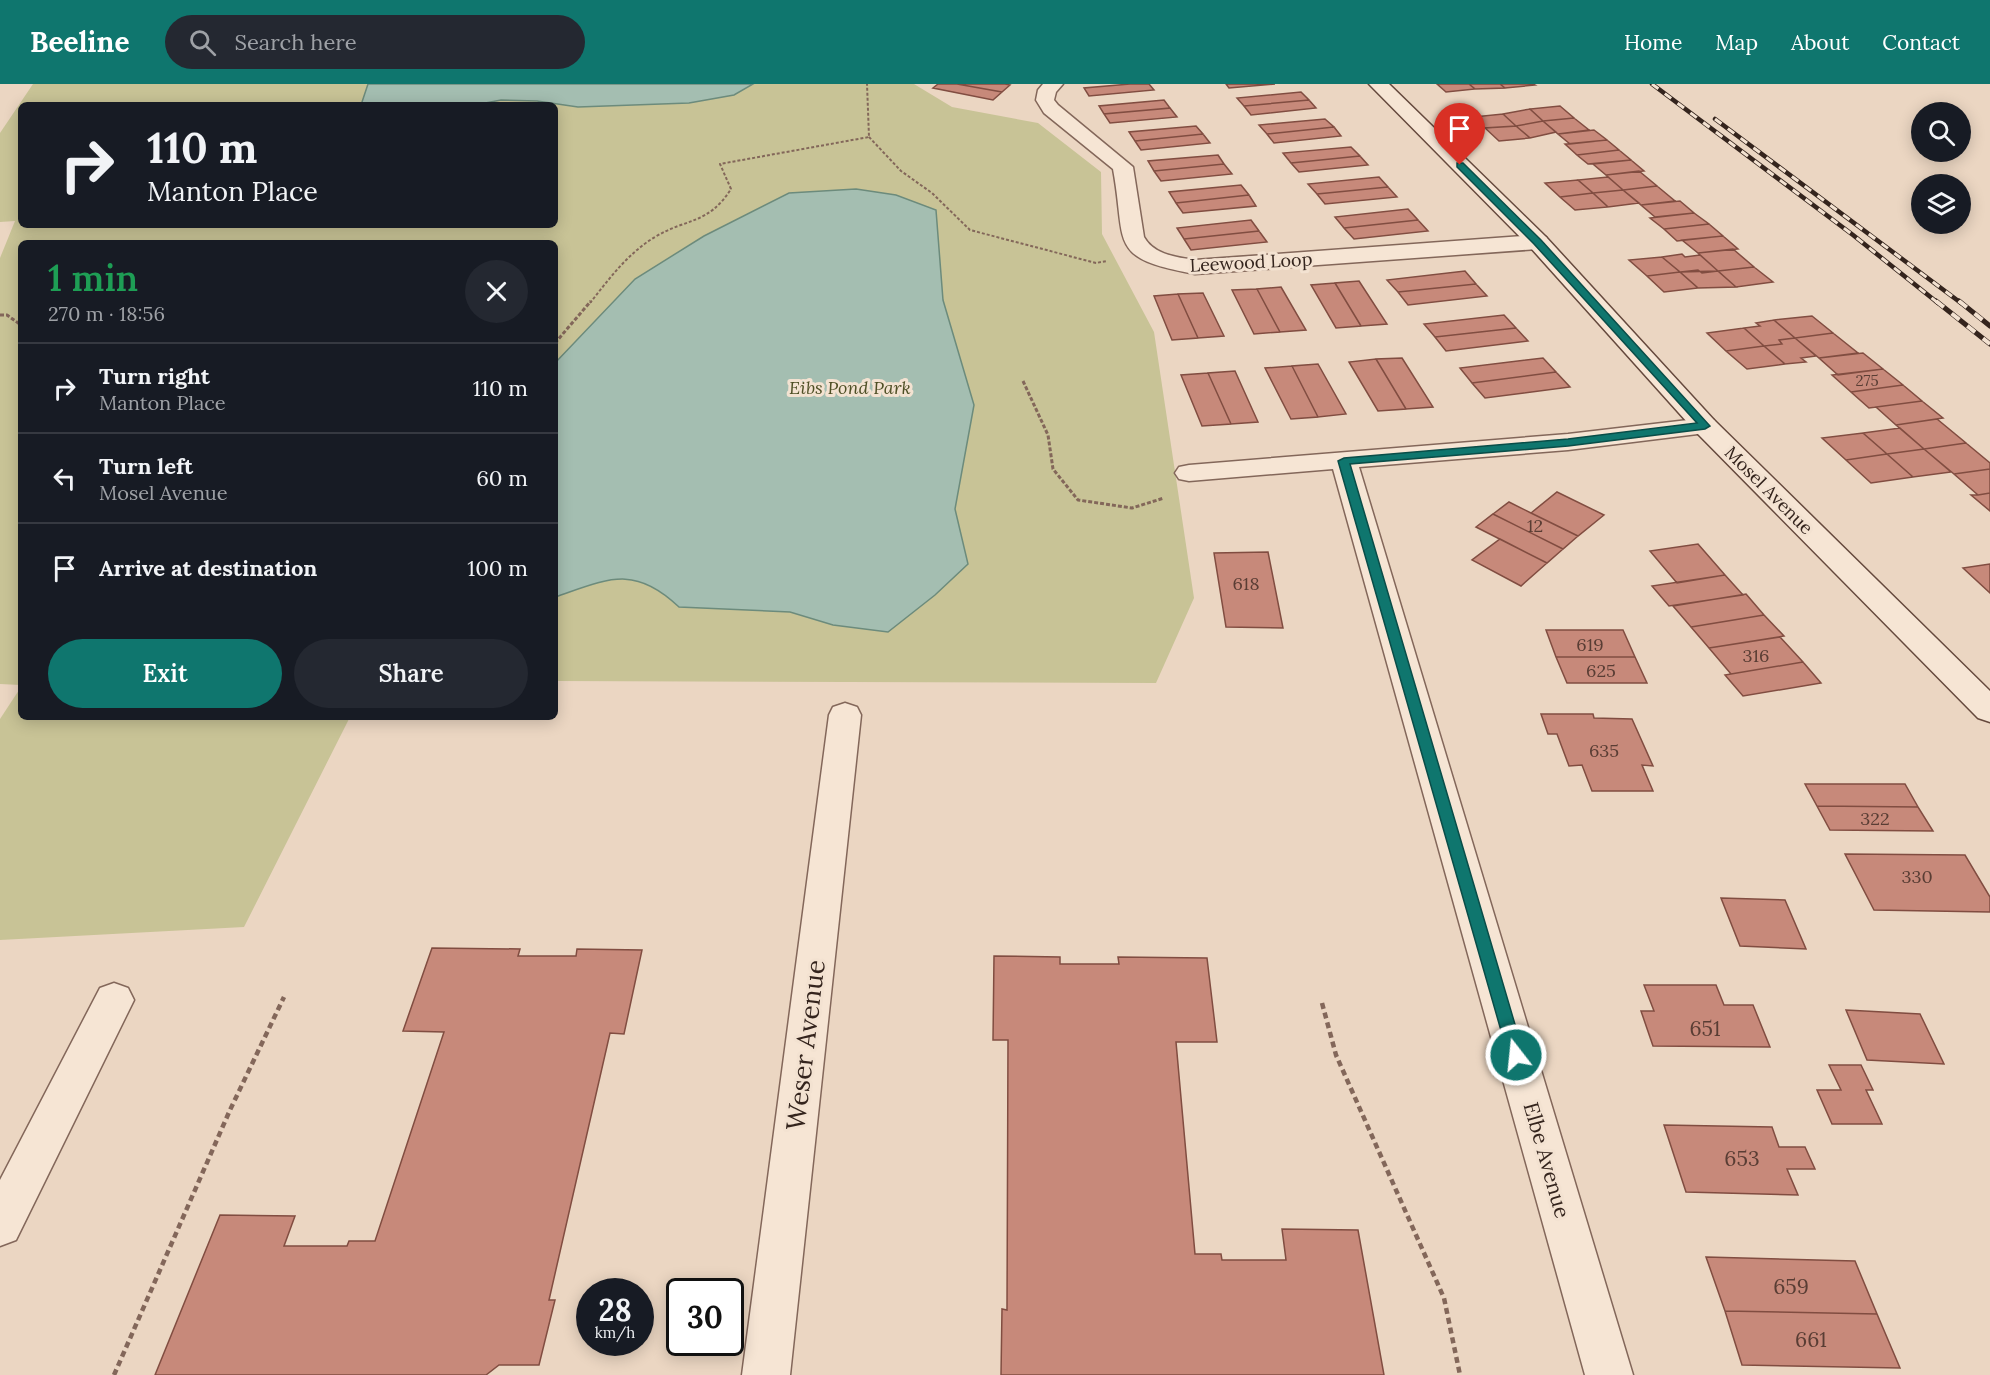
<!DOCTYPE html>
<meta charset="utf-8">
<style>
:root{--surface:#171b24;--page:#242831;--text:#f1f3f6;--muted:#9ea1a6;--line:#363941;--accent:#0f766e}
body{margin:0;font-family:Lora,serif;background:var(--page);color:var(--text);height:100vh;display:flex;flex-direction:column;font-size:22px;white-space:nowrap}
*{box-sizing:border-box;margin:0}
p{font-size:20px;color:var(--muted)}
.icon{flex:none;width:33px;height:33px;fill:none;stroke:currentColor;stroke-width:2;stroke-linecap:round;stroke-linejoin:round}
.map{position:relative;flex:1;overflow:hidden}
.sheet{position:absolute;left:18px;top:156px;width:540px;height:480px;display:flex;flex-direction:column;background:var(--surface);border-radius:9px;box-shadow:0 3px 15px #0003}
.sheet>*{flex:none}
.banner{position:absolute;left:18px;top:18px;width:540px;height:126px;border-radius:9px;box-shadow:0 3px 15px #0003;background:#171b24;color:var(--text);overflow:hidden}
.controls{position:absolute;left:1911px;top:18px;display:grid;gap:12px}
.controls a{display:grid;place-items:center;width:60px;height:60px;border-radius:50%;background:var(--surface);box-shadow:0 3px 15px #0003;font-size:30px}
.speed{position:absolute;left:576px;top:1194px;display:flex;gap:12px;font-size:30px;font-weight:700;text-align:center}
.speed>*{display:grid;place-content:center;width:78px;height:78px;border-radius:50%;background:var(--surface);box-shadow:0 3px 15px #0003;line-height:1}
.speed small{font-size:15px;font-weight:400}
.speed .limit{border:3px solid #111;border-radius:9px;background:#fff;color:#111}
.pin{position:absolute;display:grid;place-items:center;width:51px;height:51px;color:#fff;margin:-62px -26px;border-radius:50% 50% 50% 0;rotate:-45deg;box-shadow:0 0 6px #0007}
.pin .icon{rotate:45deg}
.me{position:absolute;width:66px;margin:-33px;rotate:344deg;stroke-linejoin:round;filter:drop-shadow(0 0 4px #0008)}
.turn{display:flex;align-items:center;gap:21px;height:126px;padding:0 30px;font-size:27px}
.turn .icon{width:78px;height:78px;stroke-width:2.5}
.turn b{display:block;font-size:42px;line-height:51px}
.round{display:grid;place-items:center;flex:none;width:63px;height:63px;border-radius:32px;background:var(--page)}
.summary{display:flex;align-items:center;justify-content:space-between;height:102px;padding:0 30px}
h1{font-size:36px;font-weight:600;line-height:45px;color:#1e9e55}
.primary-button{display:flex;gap:12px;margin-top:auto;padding:12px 30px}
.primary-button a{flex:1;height:69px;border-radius:36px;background:var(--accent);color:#fff;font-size:24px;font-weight:600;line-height:69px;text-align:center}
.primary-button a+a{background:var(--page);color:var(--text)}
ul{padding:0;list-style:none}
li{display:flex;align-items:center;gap:18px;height:90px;padding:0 30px;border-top:2px solid var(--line)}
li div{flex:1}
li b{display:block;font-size:22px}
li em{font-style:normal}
header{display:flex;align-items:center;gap:36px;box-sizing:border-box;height:84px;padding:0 30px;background:var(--accent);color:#fff}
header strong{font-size:28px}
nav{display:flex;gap:33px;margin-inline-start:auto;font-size:21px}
.search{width:420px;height:54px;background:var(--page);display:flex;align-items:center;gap:15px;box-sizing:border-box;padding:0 21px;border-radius:33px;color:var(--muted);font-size:22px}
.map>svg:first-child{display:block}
.green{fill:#c8c396;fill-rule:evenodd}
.water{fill:#a4beb1;stroke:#6c8b7c;stroke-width:1.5}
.building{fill:#c7897a;stroke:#814d41;stroke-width:1.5}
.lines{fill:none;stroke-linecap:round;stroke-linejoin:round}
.street-casing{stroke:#83675a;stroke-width:3}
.secondary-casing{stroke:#65493d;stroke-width:3}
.path-far2{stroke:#83675a;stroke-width:2;stroke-dasharray:3 2;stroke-linecap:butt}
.path-far1{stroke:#83675a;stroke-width:3;stroke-dasharray:4 2;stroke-linecap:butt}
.path{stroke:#83675a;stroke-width:4.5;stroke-dasharray:6 4;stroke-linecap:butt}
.street{fill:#f6e5d4;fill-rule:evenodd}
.secondary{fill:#f6e5d4;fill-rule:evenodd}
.rail-far1-casing{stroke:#34241d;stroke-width:4.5}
.rail-casing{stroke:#34241d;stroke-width:5}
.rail-far1{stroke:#f3e2d1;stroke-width:3;stroke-dasharray:8;stroke-linecap:butt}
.rail{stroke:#f3e2d1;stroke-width:4;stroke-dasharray:10;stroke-linecap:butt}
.route{fill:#0f766e;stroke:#0a4d48;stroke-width:1.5}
.labels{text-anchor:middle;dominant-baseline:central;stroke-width:6;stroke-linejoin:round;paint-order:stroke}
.far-number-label{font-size:15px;fill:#593d34}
.far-street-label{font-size:18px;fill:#34241d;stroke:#f3e2d1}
.far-park-label{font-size:18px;font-style:italic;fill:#4e4f25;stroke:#f3e2d1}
.number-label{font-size:18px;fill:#593d34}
.near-number-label{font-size:21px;fill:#593d34}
.street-label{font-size:21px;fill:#34241d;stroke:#f3e2d1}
.near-street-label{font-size:26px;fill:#34241d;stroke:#f3e2d1}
</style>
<header>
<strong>Beeline</strong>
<div class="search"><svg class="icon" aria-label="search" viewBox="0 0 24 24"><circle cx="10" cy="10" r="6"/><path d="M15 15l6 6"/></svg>Search here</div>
<nav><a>Home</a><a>Map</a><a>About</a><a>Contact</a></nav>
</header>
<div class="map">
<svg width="1990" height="1291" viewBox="0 0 1990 1291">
<rect width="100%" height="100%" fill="#ebd6c2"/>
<!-- green -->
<path class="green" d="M33 0H914L952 23 1038 39 1101 88 1102 150 1154 248 1194 514 1156 599 555 597V159H21V601L0 600V174L15 137 0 138V49ZM21 21H555V141H21Z
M21 603V633H350L244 843 0 856V635Z"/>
<!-- water -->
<path class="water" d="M368 0H753L734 11 689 19 578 23 537 17 501 16 475 21H361Z
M856 105 896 111 936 126 943 216 974 321 955 425 968 480 935 511 888 548 833 541 790 528 679 523C634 480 608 495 555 513V279L635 195 704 152 789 109Z"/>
<!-- building -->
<path class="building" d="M938 0H957L1002 8 993 16 933 4Z
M957 0H1005L1010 1 1002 8Z
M1130 0H1149L1154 6 1089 12 1084 4Z
M1226 0H1275L1229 4Z
M1437 0H1469L1475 5 1446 8Z
M1469 0H1500L1505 4 1475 5Z
M1500 0H1533L1535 1 1505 4Z
M1301 8 1309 16 1244 22 1237 14Z
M1164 16 1170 24 1104 30 1099 22Z
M1309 16 1316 24 1251 31 1244 22Z
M1560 22 1574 34 1543 37 1530 25Z
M1170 24 1177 33 1110 39 1104 30Z
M1530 25 1543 37 1516 42 1503 30Z
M1503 30 1516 42 1485 44 1473 33Z
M1574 34 1589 46 1558 50 1543 37Z
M1325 35 1334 43 1267 50 1259 41Z
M1543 37 1556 48 1530 54 1516 42Z
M1196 42 1203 50 1135 57 1129 48Z
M1516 42 1530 54 1499 57 1485 44Z
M1334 43 1341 52 1274 59 1267 50Z
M1594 46 1607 56 1570 60 1558 50Z
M1203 50 1210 59 1141 66 1135 57Z
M1607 56 1619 66 1577 71 1565 60Z
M1351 63 1360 72 1291 79 1283 69Z
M1619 66 1631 76 1588 80 1577 71Z
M1218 71 1224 80 1154 87 1148 77Z
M1360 72 1368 81 1299 88 1291 79Z
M1631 76 1644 87 1606 91 1593 80Z
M1224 80 1232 90 1161 97 1154 87Z
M1639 87 1657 102 1623 106 1606 91Z
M1379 93 1388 103 1317 110 1308 100Z
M1608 93 1623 106 1593 109 1578 96Z
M1578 96 1593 109 1560 113 1545 99Z
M1241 101 1249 111 1176 119 1169 108Z
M1657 102 1675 117 1641 121 1623 106Z
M1388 103 1397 113 1325 120 1317 110Z
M1623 106 1639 119 1608 123 1593 109Z
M1593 109 1608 123 1575 126 1560 113Z
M1249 111 1256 122 1183 129 1176 119Z
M1680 117 1694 129 1655 133 1641 121Z
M1408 125 1418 136 1344 144 1335 133Z
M1694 129 1709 140 1664 145 1650 134Z
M1251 136 1259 147 1184 155 1177 144Z
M1418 136 1428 147 1354 155 1344 144Z
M1709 140 1723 152 1677 157 1664 145Z
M1259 147 1267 158 1191 166 1184 155Z
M1723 152 1738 165 1698 169 1682 156Z
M1733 165 1754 183 1718 187 1698 169Z
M1682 170 1685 173 1700 171 1718 187 1680 188 1662 173Z
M1662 173 1680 188 1647 192 1629 176Z
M1754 183 1773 198 1736 203 1718 187Z
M1698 186 1702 189 1718 187 1736 203 1698 204 1680 188Z
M1465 187 1476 200 1398 208 1387 196Z
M1680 188 1698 204 1664 208 1647 192Z
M1359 197 1387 240 1361 242 1335 199Z
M1335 199 1361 242 1336 244 1311 201Z
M1476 200 1487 212 1408 221 1398 208Z
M1281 203 1306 246 1280 248 1257 205Z
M1257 205 1280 248 1254 250 1232 206Z
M1203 209 1224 252 1198 254 1178 210Z
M1178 210 1198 254 1172 256 1154 212Z
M1504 231 1516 244 1435 253 1424 240Z
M1812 232 1833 249 1795 254 1774 236Z
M1774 236 1795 254 1779 256 1782 260 1764 262 1744 244 1760 242 1756 239Z
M1516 244 1528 257 1446 267 1435 253Z
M1744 244 1764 262 1726 267 1707 249Z
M1833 249 1858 269 1819 274 1795 254Z
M1795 254 1816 272 1801 274 1806 278 1785 280 1764 262 1782 260 1779 256Z
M1764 262 1785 280 1747 285 1726 267Z
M1863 269 1883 285 1838 291 1819 274Z
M1402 274 1433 323 1406 325 1376 275Z
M1543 274 1556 288 1472 299 1460 284Z
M1376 275 1406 325 1378 327 1349 278Z
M1318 280 1346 330 1318 333 1292 282Z
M1292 282 1318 333 1291 335 1265 284Z
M1883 285 1903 301 1851 308 1832 291Z
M1235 287 1258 338 1231 340 1208 289Z
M1556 288 1570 303 1485 314 1472 299Z
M1208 289 1231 340 1202 342 1181 291Z
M1903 301 1922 317 1869 324 1851 308Z
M1922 317 1943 334 1896 341 1876 323Z
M1937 335 1966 359 1924 365 1896 341Z
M1900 344 1924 365 1887 370 1863 349Z
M1863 349 1887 370 1846 376 1822 354Z
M1966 359 1990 379V385L1954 390 1924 365Z
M1924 365 1951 388 1913 393 1887 370Z
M1887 370 1913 393 1871 399 1846 376Z
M1990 385V409L1978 411 1954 390Z
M1557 408 1604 431 1578 452 1531 429Z
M1990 409V427L1971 411H1978Z
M1509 418 1531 429 1578 452 1563 465 1493 430Z
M1493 430 1563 465 1547 479 1476 443Z
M1500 455 1547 479 1521 502 1472 476Z
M1698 460 1725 491 1677 499 1650 467Z
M1268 468 1283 544 1226 543 1214 469Z
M1990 480V509L1963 484Z
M1725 491 1743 511 1669 522 1652 502Z
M1746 510 1764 531 1691 543 1673 522Z
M1764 531 1784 552 1709 564 1691 543Z
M1546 546H1623L1635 573H1556Z
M1780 553 1803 578 1731 590 1709 564Z
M1556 573H1635L1647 599H1567Z
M1803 578 1821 599 1743 612 1725 591Z
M1541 630H1593L1594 634 1632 635 1653 682 1642 681 1653 707H1592L1582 681 1569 682 1557 650H1548Z
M1805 700H1905L1918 723 1817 722Z
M1817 722 1918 723 1933 747 1830 746Z
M1845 770 1965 771 1990 813V828L1874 826Z
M1721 814 1785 816 1806 865 1740 862Z
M432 864 520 865 518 872H576L577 865 642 866 624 950 610 949 549 1216H555L539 1281H499L486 1291H155L220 1131 295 1132 284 1162H347L349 1157H375L444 948 403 947Z
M994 872 1060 873V880H1119L1118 873 1207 874 1217 958H1176L1195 1170H1221L1222 1176H1286L1282 1145 1358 1146 1384 1291H1001L1002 1225 1007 1226 1008 956H993Z
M1644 901H1716L1724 921H1753L1770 963 1653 962 1641 927H1654Z
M1846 926 1920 930 1944 980 1867 976Z
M1829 981H1861L1873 1006H1866L1882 1040H1832L1817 1006H1841Z
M1664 1041 1772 1043 1779 1063H1805L1815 1085H1787L1798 1111 1686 1108Z
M1706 1173 1855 1177 1877 1230 1725 1227Z
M1725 1227 1877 1230 1900 1284 1742 1281Z"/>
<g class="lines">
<!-- street casing -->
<g class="street-casing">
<path id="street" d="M1043 0H1063L1056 8 1054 16 1058 21 1133 83 1144 153C1154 171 1176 173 1195 176L1538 151 1546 153 1549 158 1546 163 1538 165 1195 190C1106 174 1127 160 1113 85L1044 29 1036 16 1038 6Z
M1705 334 1714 336 1718 342 1714 348 1568 366 1359 383 1633 1291H1585L1333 385 1189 397 1179 395 1175 389 1179 383 1189 381 1568 350Z
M845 619 857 623 861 631 790 1291H742L829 631 833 623Z
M114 899 128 904 134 916 16 1156 0 1162V1096L100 904Z"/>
</g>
<!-- secondary casing -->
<g class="secondary-casing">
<path id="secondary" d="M1369 0H1389L1546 153 1714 336 1990 607V638L1978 634 1696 348 1530 163Z"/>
</g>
<!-- path-far2 -->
<path class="path-far2" d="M869 53 901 87 932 109 970 146 1096 179 1107 177
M590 219C609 195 628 169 655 153 686 134 708 141 731 105L720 80 869 53 867 0"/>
<!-- path-far1 -->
<path class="path-far1" d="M0 231H7L21 241
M555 259 591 217
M1023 297 1048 351 1053 385 1078 416 1132 424 1164 414"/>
<!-- path -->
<path class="path" d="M1322 919 1336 971 1444 1214 1460 1291
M114 1291 230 1026 284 913"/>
<!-- street -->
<use href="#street" class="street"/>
<!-- secondary -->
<use href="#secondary" class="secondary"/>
<!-- rail-far1 casing -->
<g class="rail-far1-casing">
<path id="rail-far1" d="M1652 0 1853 151 1938 219
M1715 35 1961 219"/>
</g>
<!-- rail casing -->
<g class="rail-casing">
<path id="rail" d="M1936 217 1990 260
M1959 217 1990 242"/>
</g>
<!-- rail-far1 -->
<use href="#rail-far1" class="rail-far1"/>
<!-- rail -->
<use href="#rail" class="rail"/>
</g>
<!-- route -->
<path class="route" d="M1457 79H1463L1541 156 1710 342 1705 345 1568 362 1350 380 1524 971 1522 976 1516 978 1510 976 1508 971 1338 377 1344 374 1568 355 1697 339 1534 160 1457 83Z"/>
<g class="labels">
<!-- far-number labels -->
<g class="far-number-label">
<text x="1867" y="296">275</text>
</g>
<!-- far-street labels -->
<g class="far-street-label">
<text transform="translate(1251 178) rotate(-3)">Leewood Loop</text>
<text transform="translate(1769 406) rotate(45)">Mosel Avenue</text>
</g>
<!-- far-park labels -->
<g class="far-park-label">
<text x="850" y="303">Eibs Pond Park</text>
</g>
<!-- number labels -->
<g class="number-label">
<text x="1535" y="441">12</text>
<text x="1246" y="499">618</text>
<text x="1590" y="560">619</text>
<text x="1756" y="571">316</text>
<text x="1601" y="586">625</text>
<text x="1604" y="666">635</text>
<text x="1875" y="734">322</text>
<text x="1917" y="792">330</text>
</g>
<!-- near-number labels -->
<g class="near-number-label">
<text x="1705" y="944">651</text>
<text x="1742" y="1074">653</text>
<text x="1791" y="1202">659</text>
<text x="1811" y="1255">661</text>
</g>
<!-- street labels -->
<g class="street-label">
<text transform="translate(1547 1076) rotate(74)">Elbe Avenue</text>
</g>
<!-- near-street labels -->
<g class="near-street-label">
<text transform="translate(805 961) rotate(-83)">Weser Avenue</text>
</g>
</g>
</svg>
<div class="controls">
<a><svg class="icon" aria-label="search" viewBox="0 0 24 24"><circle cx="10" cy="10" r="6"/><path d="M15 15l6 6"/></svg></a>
<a><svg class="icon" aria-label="layers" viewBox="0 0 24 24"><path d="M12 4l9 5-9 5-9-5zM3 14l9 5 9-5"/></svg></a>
</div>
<div class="speed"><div>28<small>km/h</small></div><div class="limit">30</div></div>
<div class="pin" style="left:1460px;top:81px;background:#d93025"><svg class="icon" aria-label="arrive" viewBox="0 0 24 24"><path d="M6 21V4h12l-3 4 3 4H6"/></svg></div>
<svg class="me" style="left:1516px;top:971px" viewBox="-20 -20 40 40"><circle r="17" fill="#0f766e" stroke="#fff" stroke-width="3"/><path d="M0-11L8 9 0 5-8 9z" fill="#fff"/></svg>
<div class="banner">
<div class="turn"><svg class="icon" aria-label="right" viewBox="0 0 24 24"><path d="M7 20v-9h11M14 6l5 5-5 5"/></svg><div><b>110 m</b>Manton Place</div></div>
</div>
<section class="sheet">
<div class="summary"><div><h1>1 min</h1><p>270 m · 18:56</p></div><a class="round"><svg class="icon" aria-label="close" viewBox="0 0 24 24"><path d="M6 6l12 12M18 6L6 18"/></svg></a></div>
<ul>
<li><svg class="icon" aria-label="right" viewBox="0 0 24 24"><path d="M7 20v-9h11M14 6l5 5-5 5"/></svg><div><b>Turn right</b><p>Manton Place</p></div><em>110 m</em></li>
<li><svg class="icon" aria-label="left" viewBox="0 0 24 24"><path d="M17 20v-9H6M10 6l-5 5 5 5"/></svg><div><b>Turn left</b><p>Mosel Avenue</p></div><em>60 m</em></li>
<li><svg class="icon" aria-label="arrive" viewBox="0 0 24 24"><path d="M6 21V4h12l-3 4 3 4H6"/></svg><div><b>Arrive at destination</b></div><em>100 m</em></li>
</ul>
<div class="primary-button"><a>Exit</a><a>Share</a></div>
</section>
</div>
